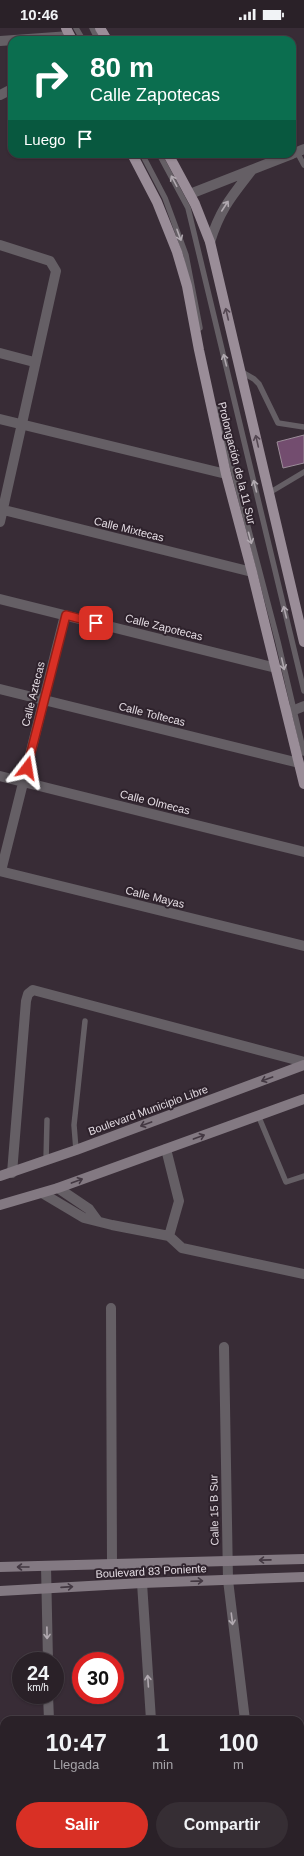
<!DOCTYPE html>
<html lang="es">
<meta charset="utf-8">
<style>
:root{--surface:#2a2128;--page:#362e34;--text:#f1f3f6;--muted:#a5a3a8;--line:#463e45;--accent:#d93025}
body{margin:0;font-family:Arial,sans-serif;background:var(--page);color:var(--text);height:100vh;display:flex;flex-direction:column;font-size:15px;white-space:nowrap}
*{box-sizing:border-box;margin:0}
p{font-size:13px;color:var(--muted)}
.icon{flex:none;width:22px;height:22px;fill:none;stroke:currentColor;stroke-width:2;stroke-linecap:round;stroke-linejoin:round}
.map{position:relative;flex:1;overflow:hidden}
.drawer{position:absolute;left:0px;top:1688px;width:304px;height:140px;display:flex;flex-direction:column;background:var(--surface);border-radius:12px 12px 0 0;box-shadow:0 1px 3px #0004,0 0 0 1px var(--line)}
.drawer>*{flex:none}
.top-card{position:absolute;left:8px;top:8px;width:288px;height:122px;border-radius:12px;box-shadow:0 1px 3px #0004,0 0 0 1px var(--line);background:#0b6e4f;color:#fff;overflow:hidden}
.speed{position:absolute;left:12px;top:1624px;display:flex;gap:8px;font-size:20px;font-weight:700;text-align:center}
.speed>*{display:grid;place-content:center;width:52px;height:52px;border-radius:50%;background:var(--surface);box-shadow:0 1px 3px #0004,0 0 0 1px var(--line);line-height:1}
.speed small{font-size:10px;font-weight:400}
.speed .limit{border:6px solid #d22;background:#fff;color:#111}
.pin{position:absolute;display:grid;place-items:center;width:34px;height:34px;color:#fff;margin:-17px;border-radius:8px;box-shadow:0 2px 6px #0006}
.me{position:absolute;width:44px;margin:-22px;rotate:14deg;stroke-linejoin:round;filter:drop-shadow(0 0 3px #0008)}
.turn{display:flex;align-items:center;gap:14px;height:84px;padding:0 16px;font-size:18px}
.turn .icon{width:52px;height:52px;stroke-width:2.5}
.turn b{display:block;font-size:28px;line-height:34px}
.then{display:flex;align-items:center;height:38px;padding:0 16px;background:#0003;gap:8px;font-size:15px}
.eta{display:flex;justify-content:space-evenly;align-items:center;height:68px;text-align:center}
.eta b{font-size:24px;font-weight:700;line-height:28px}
.cta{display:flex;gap:8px;margin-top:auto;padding:8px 16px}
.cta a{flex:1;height:46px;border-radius:24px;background:var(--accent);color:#fff;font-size:16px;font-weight:700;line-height:46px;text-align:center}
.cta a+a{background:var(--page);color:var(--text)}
.status{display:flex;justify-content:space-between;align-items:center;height:28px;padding:0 20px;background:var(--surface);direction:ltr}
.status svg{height:11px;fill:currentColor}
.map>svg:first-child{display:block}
.building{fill:#734d6f;stroke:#9c8d99}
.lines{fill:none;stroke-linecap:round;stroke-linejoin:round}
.lane{stroke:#655f65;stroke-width:5.5}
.street{stroke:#655f65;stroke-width:10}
.secondary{stroke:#837982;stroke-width:10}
.primary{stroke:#9a8d98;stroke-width:10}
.oneway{stroke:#b1a9b0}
.oneway2{stroke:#544752}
.oneway3{stroke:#433842}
.route-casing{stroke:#8d1f18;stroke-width:10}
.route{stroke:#d93025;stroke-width:7}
.labels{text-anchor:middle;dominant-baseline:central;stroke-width:4;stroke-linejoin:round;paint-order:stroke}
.street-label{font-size:11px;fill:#e3dbe2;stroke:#2e222c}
</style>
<div class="status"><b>10:46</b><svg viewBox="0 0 49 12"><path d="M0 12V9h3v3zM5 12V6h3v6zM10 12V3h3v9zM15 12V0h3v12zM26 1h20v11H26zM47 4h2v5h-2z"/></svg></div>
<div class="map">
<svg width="304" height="1828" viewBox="0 0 304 1828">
<rect width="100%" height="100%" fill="#382c36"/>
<!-- building -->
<path class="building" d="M304 407V435L283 440 277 414Z"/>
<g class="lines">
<!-- lane -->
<path class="lane" d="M76 0 83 12
M92 0 98 12
M297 124 304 137
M142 126 165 170 186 227 200 300
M159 126 188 180 304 663
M240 343 254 351 259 356 278 395 304 399
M217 380 278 614 304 725
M269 465 304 444
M258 1087 286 1154 304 1148
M76 1122 74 1097 85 993
M46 1133 47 1092"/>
<!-- street -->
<path class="street" d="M0 13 70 8
M0 67 12 61
M292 126 304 121
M190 166 292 126
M210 214C220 181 232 168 252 142
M0 217 50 233 56 243 0 494
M0 325 34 334
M0 391 226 446
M0 481 252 544
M0 571 276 640
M0 661 299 735
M287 685 304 678
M0 748 304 824
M0 843 304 918
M1 843 65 587
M166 1121 179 1173 169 1208
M12 1145 26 973 28 966 33 962 304 1034
M58 1160 89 1181 97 1192
M42 1165 84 1190 112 1197 169 1208 182 1220 304 1246
M111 1280 112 1536
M224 1319 228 1552 245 1692
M46 1538 48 1633
M142 1555 151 1692
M48 1667 49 1692
M52 1824V1828
M160 1824V1828
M261 1824V1828"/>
<!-- secondary -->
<path class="secondary" d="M0 1148 76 1122 304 1037
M0 1177 58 1160 304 1071
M0 1539 304 1531
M0 1563 142 1555 304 1549"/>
<!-- primary -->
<path class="primary" d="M66 0 72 12
M100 0 107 12
M132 126 157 174 177 224 187 258 199 322 226 446 252 544 304 756
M168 126 195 176 210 214 304 614"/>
</g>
<!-- one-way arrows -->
<defs><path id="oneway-shaft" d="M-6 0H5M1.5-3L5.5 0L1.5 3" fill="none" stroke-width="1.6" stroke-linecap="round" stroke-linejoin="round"/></defs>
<g class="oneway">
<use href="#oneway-shaft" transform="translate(174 153) rotate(-118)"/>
<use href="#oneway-shaft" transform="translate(225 178) rotate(-57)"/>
<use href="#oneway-shaft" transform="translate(179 207) rotate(70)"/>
<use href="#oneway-shaft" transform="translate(225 332) rotate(-104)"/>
<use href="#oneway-shaft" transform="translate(255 458) rotate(-104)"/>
<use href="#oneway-shaft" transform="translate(250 510) rotate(75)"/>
<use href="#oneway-shaft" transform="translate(285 584) rotate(-104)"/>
<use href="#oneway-shaft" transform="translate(283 636) rotate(77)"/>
<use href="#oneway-shaft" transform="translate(232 1591) rotate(83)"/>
<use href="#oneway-shaft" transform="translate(47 1605) rotate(89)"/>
<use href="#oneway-shaft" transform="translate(148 1653) rotate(-94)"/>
</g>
<g class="oneway2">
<use href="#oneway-shaft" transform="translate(227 286) rotate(-103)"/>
<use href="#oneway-shaft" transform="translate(257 413) rotate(-103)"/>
</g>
<g class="oneway3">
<use href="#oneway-shaft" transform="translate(267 1051) rotate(160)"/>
<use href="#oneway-shaft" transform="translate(146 1096) rotate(160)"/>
<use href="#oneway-shaft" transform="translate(199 1109) rotate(-20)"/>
<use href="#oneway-shaft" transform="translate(77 1153) rotate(-20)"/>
<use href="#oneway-shaft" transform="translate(265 1532) rotate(179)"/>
<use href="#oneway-shaft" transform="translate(23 1539) rotate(180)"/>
<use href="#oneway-shaft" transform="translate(197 1553) rotate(-2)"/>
<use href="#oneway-shaft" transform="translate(67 1559) rotate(-4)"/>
</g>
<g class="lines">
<!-- route casing -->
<g class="route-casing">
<path id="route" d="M27 740 66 587 96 595"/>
</g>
<!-- route -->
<use href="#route" class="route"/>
</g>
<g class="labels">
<!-- street labels -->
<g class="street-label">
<text transform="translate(237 435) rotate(76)">Prolongación de la 11 Sur</text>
<text transform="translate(129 501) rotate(14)">Calle Mixtecas</text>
<text transform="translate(164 599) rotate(14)">Calle Zapotecas</text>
<text transform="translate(33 666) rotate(-76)">Calle Aztecas</text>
<text transform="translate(152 686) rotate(14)">Calle Toltecas</text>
<text transform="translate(155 774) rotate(14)">Calle Olmecas</text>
<text transform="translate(155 869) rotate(14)">Calle Mayas</text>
<text transform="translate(148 1082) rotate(-20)">Boulevard Municipio Libre</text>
<text transform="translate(214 1482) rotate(-91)">Calle 15 B Sur</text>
<text transform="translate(151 1543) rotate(-3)">Boulevard 83 Poniente</text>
</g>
</g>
</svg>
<div class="speed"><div>24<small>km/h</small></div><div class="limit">30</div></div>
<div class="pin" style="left:96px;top:595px;background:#d93025"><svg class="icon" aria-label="arrive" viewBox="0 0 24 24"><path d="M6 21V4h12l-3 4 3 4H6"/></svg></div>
<svg class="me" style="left:27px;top:740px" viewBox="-20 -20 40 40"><path d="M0-17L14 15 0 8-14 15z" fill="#d93025" stroke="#fff" stroke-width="4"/></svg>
<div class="top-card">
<div class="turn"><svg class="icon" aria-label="right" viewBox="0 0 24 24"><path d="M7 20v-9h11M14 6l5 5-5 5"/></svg><div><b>80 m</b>Calle Zapotecas</div></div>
<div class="then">Luego<svg class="icon" aria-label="arrive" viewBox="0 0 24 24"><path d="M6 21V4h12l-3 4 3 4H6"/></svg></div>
</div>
<section class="drawer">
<div class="eta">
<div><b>10:47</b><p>Llegada</p></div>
<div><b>1</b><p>min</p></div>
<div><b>100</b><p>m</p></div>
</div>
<div class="cta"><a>Salir</a><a>Compartir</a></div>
</section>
</div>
